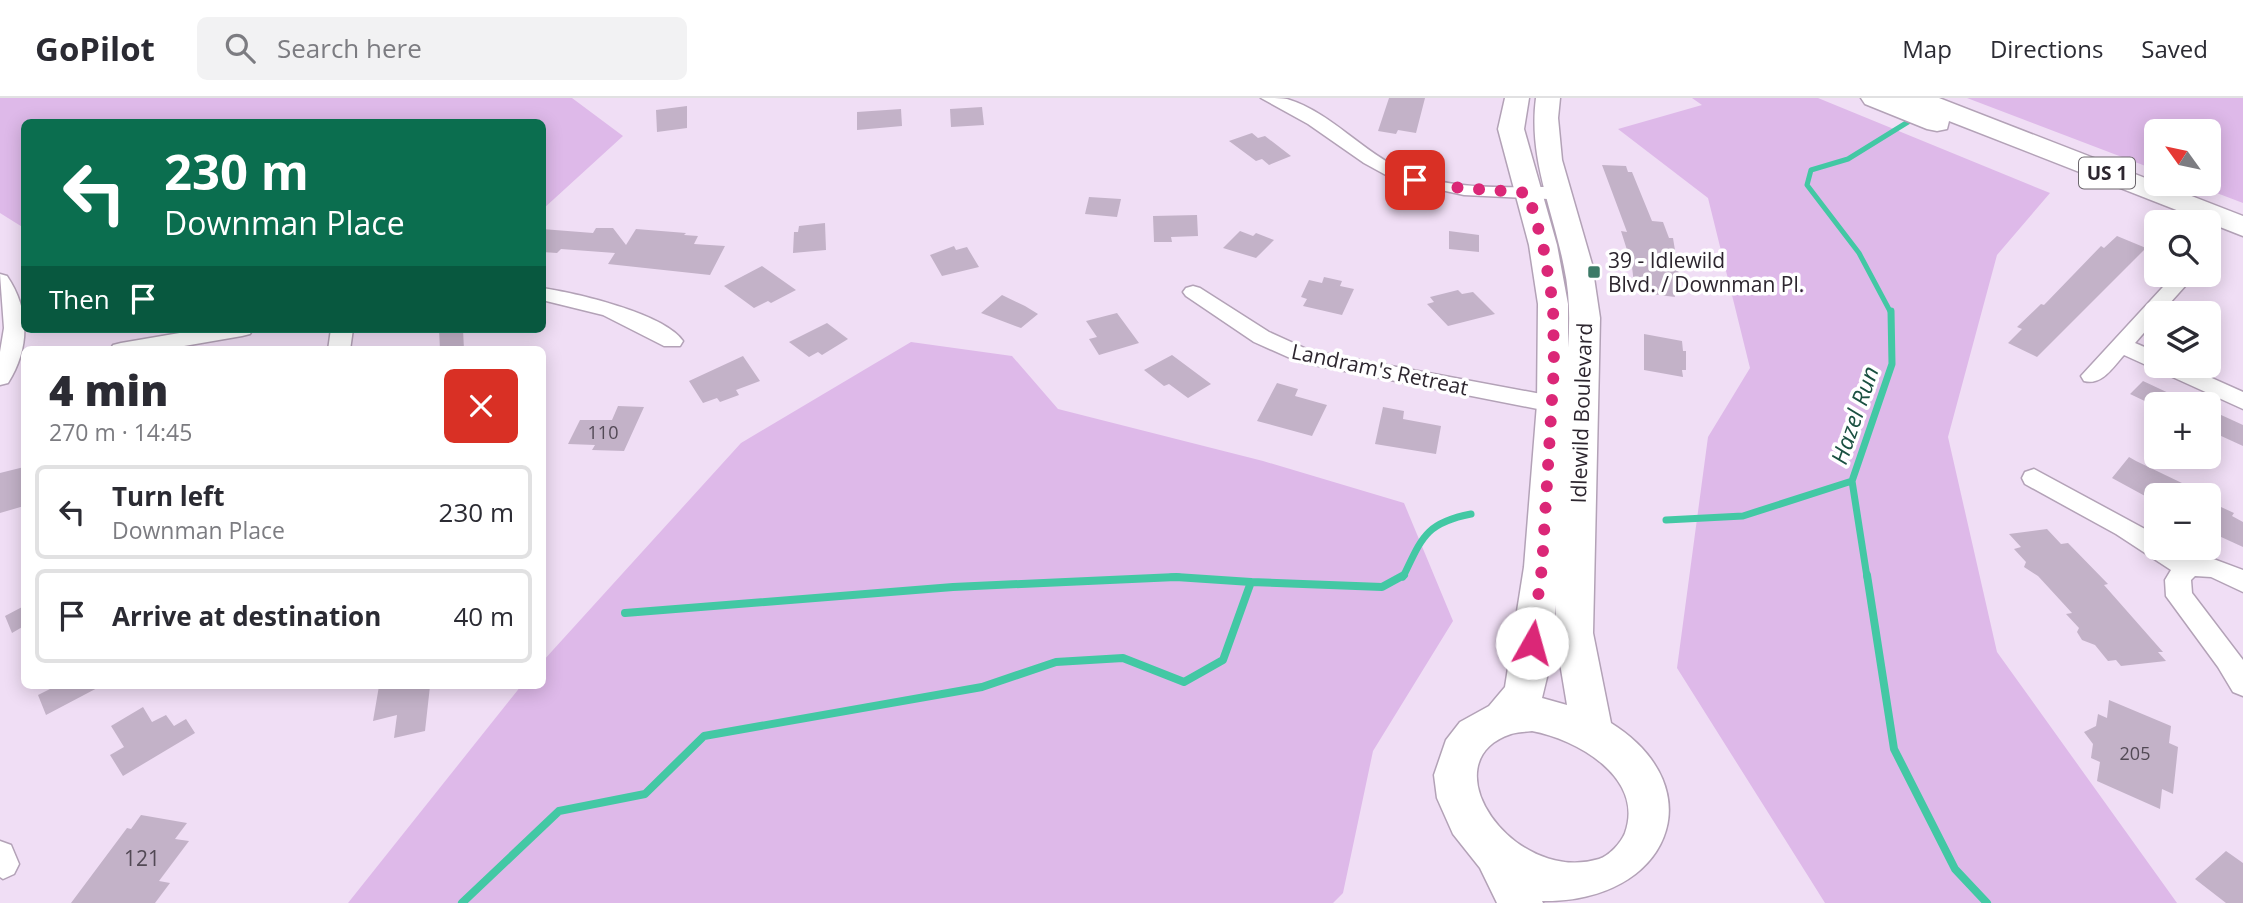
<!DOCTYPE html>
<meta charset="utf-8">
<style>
:root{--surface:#fff;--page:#f2f2f3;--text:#2b2b33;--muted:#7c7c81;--line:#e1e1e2}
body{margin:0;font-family:"Open Sans",sans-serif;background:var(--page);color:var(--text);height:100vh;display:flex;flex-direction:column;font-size:26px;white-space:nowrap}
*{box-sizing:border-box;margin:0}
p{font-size:23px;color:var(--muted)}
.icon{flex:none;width:38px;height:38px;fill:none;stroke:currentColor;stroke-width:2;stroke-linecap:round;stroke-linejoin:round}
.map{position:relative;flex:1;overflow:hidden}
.sheet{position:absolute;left:21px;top:248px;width:525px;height:343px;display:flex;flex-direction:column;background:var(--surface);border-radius:10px;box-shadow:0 4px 18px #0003}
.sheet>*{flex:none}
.guide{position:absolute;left:21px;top:21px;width:525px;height:214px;border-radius:10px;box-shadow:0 4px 18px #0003;background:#0b6e4f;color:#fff;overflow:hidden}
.needle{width:46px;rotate:303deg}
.fabs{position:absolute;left:2144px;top:21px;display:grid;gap:14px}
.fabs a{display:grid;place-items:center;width:77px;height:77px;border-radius:10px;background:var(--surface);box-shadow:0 4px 18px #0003;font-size:35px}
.pin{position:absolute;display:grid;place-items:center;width:60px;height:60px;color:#fff;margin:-30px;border-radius:14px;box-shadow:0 4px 10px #0006}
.me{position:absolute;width:77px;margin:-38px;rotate:7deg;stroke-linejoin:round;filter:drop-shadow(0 0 5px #0008)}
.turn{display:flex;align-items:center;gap:24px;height:147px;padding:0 28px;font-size:32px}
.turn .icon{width:91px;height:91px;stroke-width:2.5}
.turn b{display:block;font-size:49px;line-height:60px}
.then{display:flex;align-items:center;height:66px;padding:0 28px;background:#0003;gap:14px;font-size:26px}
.round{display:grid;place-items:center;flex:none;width:74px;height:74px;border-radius:10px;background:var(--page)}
.head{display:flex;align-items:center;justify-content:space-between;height:119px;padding:0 28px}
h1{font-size:42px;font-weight:800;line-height:52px}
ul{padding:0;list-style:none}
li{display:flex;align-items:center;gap:21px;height:94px;margin:0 14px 10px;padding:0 14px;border:4px solid var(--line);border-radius:10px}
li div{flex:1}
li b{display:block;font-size:26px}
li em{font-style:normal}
header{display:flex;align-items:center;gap:42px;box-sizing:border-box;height:98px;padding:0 35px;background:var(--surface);border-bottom:2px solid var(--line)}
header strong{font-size:33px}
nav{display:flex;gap:38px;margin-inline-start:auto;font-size:24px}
.search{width:490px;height:63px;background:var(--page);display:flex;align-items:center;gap:18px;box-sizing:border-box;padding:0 24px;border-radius:10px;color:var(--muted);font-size:26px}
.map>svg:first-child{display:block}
.green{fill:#deb9e9}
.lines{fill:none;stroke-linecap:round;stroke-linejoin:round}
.stream-far2{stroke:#43c8a4;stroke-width:5}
.stream-far1{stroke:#43c8a4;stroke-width:7}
.stream{stroke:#43c8a4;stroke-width:8}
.building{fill:#c3b2c8}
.street-casing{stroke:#b3a2b7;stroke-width:3}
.secondary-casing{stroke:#b3a2b7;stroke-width:3}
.primary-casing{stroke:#b3a2b7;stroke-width:3}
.street{fill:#fff;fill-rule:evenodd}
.secondary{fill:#fff;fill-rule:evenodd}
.primary{fill:#fff;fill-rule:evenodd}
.route{stroke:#db2777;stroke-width:12;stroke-dasharray:0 21.6}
.poi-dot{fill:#3c7a67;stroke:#fff;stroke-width:2.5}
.labels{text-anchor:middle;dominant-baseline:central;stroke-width:7;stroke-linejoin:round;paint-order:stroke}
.number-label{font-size:18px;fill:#524955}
.shield{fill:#fff;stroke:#6c676d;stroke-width:2}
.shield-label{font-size:19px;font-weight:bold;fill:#2d262f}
.poi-label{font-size:21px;fill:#2d262f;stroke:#fff;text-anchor:start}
.street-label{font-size:21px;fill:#2d262f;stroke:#fff}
.near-number-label{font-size:21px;fill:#524955}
.water-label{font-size:23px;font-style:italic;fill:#1a5041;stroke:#fff}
</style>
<header>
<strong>GoPilot</strong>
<div class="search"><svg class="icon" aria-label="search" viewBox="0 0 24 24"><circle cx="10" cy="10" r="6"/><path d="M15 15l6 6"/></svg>Search here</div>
<nav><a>Map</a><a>Directions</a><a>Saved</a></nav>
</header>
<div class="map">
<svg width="2243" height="805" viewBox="0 0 2243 805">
<rect width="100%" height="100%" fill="#f0def5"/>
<!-- green -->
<path class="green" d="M0 0H572L623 38 543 111 542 24H24V130L0 115Z
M1692 0H1818L2050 95 1997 157 1948 339 1997 554 2177 805H1825L1677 570 1708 339 1750 270 1708 100 1618 31 1702 7Z
M1967 0H2243V105L2193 86H2208V33H2156V72Z
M911 244 1012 258 1058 311 1263 363 1404 405 1453 523 1373 653 1343 795 1333 805H348L521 588H542L543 563 741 345Z"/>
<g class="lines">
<!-- stream-far2 -->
<path class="stream-far2" d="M1891 215 1859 155 1807 87 1811 72 1848 61 1916 19"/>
<!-- stream-far1 -->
<path class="stream-far1" d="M1666 422 1743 418 1852 383
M1171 479H1179
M1403 479C1422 440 1425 425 1471 416
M1867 479 1852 383 1892 266 1891 213"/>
<!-- stream -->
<path class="stream" d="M1867 477 1894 651 1955 771 1987 805
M625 515 953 489 1176 479 1251 484
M462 805 559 713 645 696 704 638 982 589 1056 564 1123 560 1184 584 1223 562 1251 484 1382 489 1404 477"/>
</g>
<!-- building -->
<path class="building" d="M1389 0H1425L1416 35 1398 32 1396 36 1378 33Z
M687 8V30L657 34 656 12Z
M982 9 984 27 951 29 950 11Z
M901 11 902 28 857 32V14Z
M1252 35 1258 40 1265 38 1291 58 1269 67 1262 61 1256 63 1229 43Z
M1602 67 1626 68 1628 74H1632L1652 123 1663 124 1669 140H1673L1681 189H1673L1675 199 1635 194 1630 152H1627L1621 133 1627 134Z
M1089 99 1121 101 1117 119 1085 116Z
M1197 117 1198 138 1171 139 1172 144H1154L1153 118Z
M825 125 826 152 793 155 794 134H798L799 128Z
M596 130H613L626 147 636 131 686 135 684 137 698 138 694 146 725 148 710 177 608 166 615 155 561 151 557 155 542 154V131L593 135Z
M1240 133 1253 138 1256 135 1274 142 1256 160 1223 150Z
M1449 133 1479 137V154L1449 151Z
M2117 138 2146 150 2037 259 2008 245 2022 231 2017 229 2041 206 2044 207 2101 148 2104 150Z
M954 148 956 152 967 149 979 169 942 178 930 157Z
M762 168 796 192 771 205 768 203 754 210 724 188Z
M1324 179 1342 183 1340 188 1354 191 1342 217 1303 208 1307 201 1301 199 1309 182 1322 185Z
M1458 192 1462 196 1473 194 1495 216 1448 228 1427 206 1434 204 1430 199Z
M1002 197 1025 208 1038 216 1021 230 981 215Z
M1117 215 1139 245 1099 257 1089 241 1097 239 1086 223Z
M827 225 848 241 822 257 818 254 809 259 789 244Z
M439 231H463L464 252H440Z
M1644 236 1682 243 1683 253H1686V272H1682L1683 279 1644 272Z
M1172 257 1211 286 1188 300 1169 286 1164 288 1144 272Z
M743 258 760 283 736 292 739 297 720 304 717 300 703 305 689 283Z
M2143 283 2192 306H2151L2130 296Z
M1277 285 1298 291 1295 298 1327 307 1312 338 1257 323Z
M618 308 644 309 624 353 592 352 595 347 568 346 580 322H612Z
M1383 309 1404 313 1403 321 1441 328 1436 356 1375 346Z
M2208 311 2243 327V348L2208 332Z
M2129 359 2136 363 2207 397H2156V404L2112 380Z
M24 369V408L0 415V375Z
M2208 403 2234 415 2232 418 2243 424V449L2208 433Z
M2047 431 2061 446 2068 445 2108 486 2104 487 2163 554H2158L2166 563 2121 568 2116 562 2108 563 2095 547 2082 542 2077 534 2079 530 2066 516 2072 515 2038 478 2024 469 2026 464 2014 451 2021 449 2009 436Z
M24 508V528L12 535 5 518Z
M56 588H101L46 617 38 597Z
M379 588H430L425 633 394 640 397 617 373 623Z
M2109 602 2171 628 2169 645 2178 649 2173 696 2162 691 2160 711 2097 683 2100 664 2091 660 2093 646 2084 634 2096 628 2098 616 2107 620Z
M143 609 152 624 166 617 174 628 186 621 195 635 123 678 110 657 124 649 111 628Z
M141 717 187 725 175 741 189 743 159 783 170 785 155 805H71L127 730 131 731Z
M2226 753 2243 765V805H2226L2195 781Z"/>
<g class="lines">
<!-- street casing -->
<g class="street-casing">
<path id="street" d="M1261 0C1269 0 1279 0 1287 1 1331 14 1363 55 1405 73 1449 92 1502 89 1548 89L1557 95 1548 101 1464 97 1395 82 1364 65 1308 26Z
M0 176 7 178C30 212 30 250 8 285L0 287V254L4 230Z
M2174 177H2195L2161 215H2156V221L2135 245 2156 254V268H2185L2243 294V311L2124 257C2113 269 2102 288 2084 283L2081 278Z
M1193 188 1200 190 1269 234 1311 253 1568 301 1576 304 1579 309 1576 314 1568 317 1299 264 1254 244 1186 198 1183 194 1186 190Z
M542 190C575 195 664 215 683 243L680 248H664L603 217 542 202Z
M203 231H253L250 236 242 238 161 252H110L113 247 121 245Z
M331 231H353L350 252H328Z
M2034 371 2156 437V450H2176L2191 459H2208L2243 472V494L2211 479 2195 478 2191 482 2192 495 2243 562V598L2233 594 2218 569 2166 498 2165 482 2171 472 2116 436 2025 386 2022 380 2025 374Z
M0 743 11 747 19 766 14 776 3 781 0 779Z"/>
</g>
<!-- secondary casing -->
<g class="secondary-casing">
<path id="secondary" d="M1505 0H1529L1524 31 1557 147 1568 206V250C1570 223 1570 196 1564 169 1553 112 1528 60 1536 0H1560L1558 20 1562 62 1592 166 1600 220 1593 535 1611 625C1716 691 1669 805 1542 803L1543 805H1497L1480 770 1453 736 1437 700 1434 677 1446 642 1460 624 1489 608 1505 589 1524 469 1537 306 1538 206 1529 147 1498 31ZM1556 507 1555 535 1567 607 1542 600 1549 571ZM1532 633C1576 641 1645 679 1625 735 1621 745 1609 758 1599 761 1514 787 1427 664 1511 636 1517 634 1525 634 1532 633Z"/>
</g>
<!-- primary casing -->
<g class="primary-casing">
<path id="primary" d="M1861 0H1939L2243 118V138L1949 23 1947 31 1937 33 1927 31 1865 6Z"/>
</g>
<!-- street -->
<use href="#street" class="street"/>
<!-- secondary -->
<use href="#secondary" class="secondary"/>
<!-- primary -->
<use href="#primary" class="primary"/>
</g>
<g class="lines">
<!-- route -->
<path class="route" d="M1415 82 1451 89 1528 95 1543 147 1553 206 1554 268 1542 469 1532 545"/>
</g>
<!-- markers -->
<rect class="poi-dot" x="1587" y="167" width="14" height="14" rx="3.5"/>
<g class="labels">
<!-- number labels -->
<g class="number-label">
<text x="603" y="334">110</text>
<text x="2135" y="655">205</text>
</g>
<!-- shield labels -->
<rect class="shield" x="2079" y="59.5" width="56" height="31" rx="5"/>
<g class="shield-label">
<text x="2107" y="75">US 1</text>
</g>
<!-- poi labels -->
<g class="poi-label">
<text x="1608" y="162">39 - Idlewild<tspan x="1608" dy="24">Blvd. / Downman Pl.</tspan></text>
</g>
<!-- street labels -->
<g class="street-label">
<text transform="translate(1380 271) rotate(12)">Landram's Retreat</text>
<text transform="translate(1581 315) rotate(-88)">Idlewild Boulevard</text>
</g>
<!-- near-number labels -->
<g class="near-number-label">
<text x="142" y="760">121</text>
</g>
<!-- water labels -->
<g class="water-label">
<text transform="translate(1854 317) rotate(-71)">Hazel Run</text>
</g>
</g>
</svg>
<div class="fabs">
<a><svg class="needle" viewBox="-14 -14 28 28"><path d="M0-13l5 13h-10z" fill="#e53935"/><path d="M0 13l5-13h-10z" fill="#7c7c81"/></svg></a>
<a><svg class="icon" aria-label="search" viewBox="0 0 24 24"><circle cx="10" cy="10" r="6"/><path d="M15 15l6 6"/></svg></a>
<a><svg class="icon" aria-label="layers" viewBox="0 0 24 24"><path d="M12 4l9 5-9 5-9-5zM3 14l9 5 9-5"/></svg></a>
<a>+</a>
<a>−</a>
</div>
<div class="pin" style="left:1415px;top:82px;background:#d93025"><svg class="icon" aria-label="arrive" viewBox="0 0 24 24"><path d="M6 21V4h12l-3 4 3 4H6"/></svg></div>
<svg class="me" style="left:1532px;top:545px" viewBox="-20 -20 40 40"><circle r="19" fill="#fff"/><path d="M0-13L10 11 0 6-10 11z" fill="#db2777"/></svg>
<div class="guide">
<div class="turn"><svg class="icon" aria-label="left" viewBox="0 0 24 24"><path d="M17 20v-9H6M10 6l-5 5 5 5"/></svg><div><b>230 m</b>Downman Place</div></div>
<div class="then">Then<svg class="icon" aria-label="arrive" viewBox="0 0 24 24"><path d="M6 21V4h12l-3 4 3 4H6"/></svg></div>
</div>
<section class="sheet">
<div class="head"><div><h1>4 min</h1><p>270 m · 14:45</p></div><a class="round" style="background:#d93025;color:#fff"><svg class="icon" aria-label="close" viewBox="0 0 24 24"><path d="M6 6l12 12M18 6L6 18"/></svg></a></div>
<ul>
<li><svg class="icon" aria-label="left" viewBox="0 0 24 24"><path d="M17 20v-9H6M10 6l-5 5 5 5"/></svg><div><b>Turn left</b><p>Downman Place</p></div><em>230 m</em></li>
<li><svg class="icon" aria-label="arrive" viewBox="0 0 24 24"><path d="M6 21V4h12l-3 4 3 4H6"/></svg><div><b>Arrive at destination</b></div><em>40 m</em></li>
</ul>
</section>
</div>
